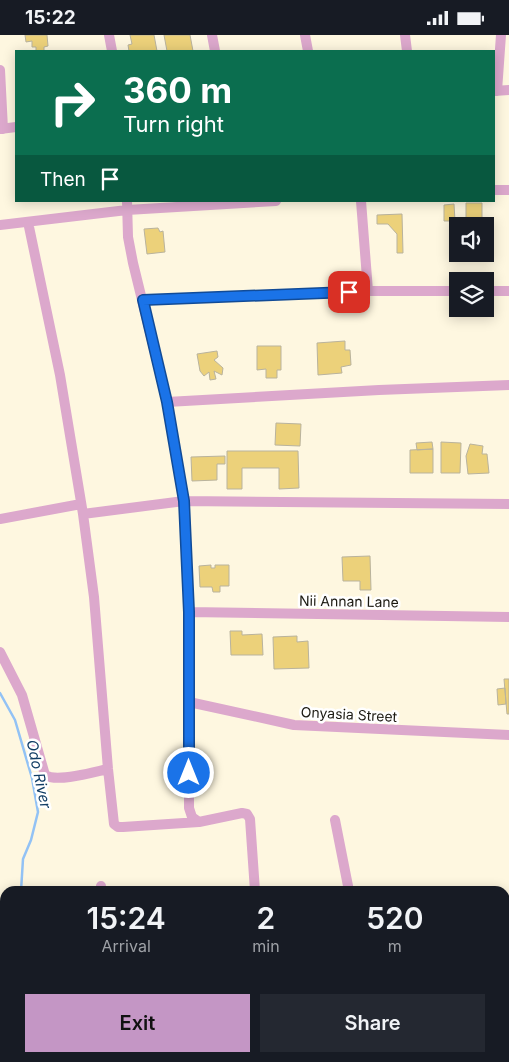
<!DOCTYPE html>
<style>
:root{--surface:#171b24;--page:#242831;--text:#f1f3f6;--muted:#9ea1a6;--accent:#c496c5}
body{margin:0;font-family:Inter,sans-serif;background:var(--page);color:var(--text);height:100vh;display:flex;flex-direction:column;font-size:19px;white-space:nowrap}
*{box-sizing:border-box;margin:0}
p{font-size:16px;color:var(--muted)}
.icon{flex:none;width:28px;height:28px;fill:none;stroke:currentColor;stroke-width:2;stroke-linecap:round;stroke-linejoin:round}
.map{position:relative;flex:1;overflow:hidden}
.details{position:absolute;left:0px;top:851px;width:510px;height:176px;display:flex;flex-direction:column;background:var(--surface);border-radius:15px 15px 0 0;box-shadow:0 2px 12px #0003}
.details>*{flex:none}
.guide{position:absolute;left:15px;top:15px;width:480px;height:152px;border-radius:0px;box-shadow:0 2px 12px #0003;background:#0b6e4f;color:#fff;overflow:hidden}
.tools{position:absolute;left:449px;top:182px;display:grid;gap:10px}
.tools a{display:grid;place-items:center;width:45px;height:45px;border-radius:0px;background:var(--surface);box-shadow:0 2px 12px #0003;font-size:25px}
.pin{position:absolute;display:grid;place-items:center;width:42px;height:42px;color:#fff;margin:-21px;border-radius:10px;box-shadow:0 2px 8px #0006}
.me{position:absolute;width:55px;margin:-28px;rotate:0deg;stroke-linejoin:round;filter:drop-shadow(0 0 4px #0008)}
.turn{display:flex;align-items:center;gap:18px;height:105px;padding:0 25px;font-size:22px}
.turn .icon{width:65px;height:65px;stroke-width:2.5}
.turn b{display:block;font-size:35px;line-height:42px}
.then{display:flex;align-items:center;height:48px;padding:0 25px;background:#0003;gap:10px;font-size:19px}
.eta{display:flex;justify-content:space-evenly;align-items:center;height:85px;text-align:center}
.eta b{font-size:30px;font-weight:600;line-height:35px}
.cta{display:flex;gap:10px;margin-top:auto;padding:10px 25px}
.cta a{flex:1;height:58px;border-radius:0px;background:var(--accent);color:#111;font-size:20px;font-weight:600;line-height:58px;text-align:center}
.cta a+a{background:var(--page);color:var(--text)}
.status{display:flex;justify-content:space-between;align-items:center;height:35px;padding:0 25px;background:var(--surface);direction:ltr}
.status svg{height:14px;fill:currentColor}
.map>svg:first-child{display:block}
.lines{fill:none;stroke-linecap:round;stroke-linejoin:round}
.stream{stroke:#92c2f5;stroke-width:2.5}
.building{fill:#ecd17a;stroke:#b9b39d}
.minor{stroke:#dca8cc;stroke-width:10}
.route-casing{stroke:#114b97;stroke-width:12}
.route{stroke:#1a73e8;stroke-width:9}
.labels{text-anchor:middle;dominant-baseline:central;stroke-width:5;stroke-linejoin:round;paint-order:stroke}
.street-label{font-size:14px;fill:#1b1911;stroke:#fff}
.water-label{font-size:15px;font-style:italic;fill:#113d65;stroke:#fff}
</style>
<div class="status"><b>15:22</b><svg viewBox="0 0 49 12"><path d="M0 12V9h3v3zM5 12V6h3v6zM10 12V3h3v9zM15 12V0h3v12zM26 1h20v11H26zM47 4h2v5h-2z"/></svg></div>
<div class="map">
<svg width="509" height="1027" viewBox="0 0 509 1027">
<rect width="100%" height="100%" fill="#fef7e0"/>
<g class="lines">
<!-- stream -->
<path class="stream" d="M0 658 15 685 32 743 38 777 31 805 23 824 21 856
M0 922 5 912"/>
</g>
<!-- building -->
<path class="building" d="M25 0H47L48 11 44 12V16H36V12H32V6L26 7Z
M130 0H154L157 16H129L128 10 132 9Z
M164 0H190L193 16H167Z
M466 168H482V191H466Z
M454 169 455 186H444V170Z
M402 179 403 218H397V199L388 189H377V180Z
M158 193 160 197 163 196 165 217 147 219 144 194Z
M345 306V315H350L351 330 341 332 342 338 318 340 317 308Z
M257 311H281V335H277V343H266V334L257 335Z
M217 316 218 322 214 325 223 333 222 340 214 336 216 344 210 345 209 337 204 341 200 336 197 319Z
M276 388 301 389 300 411 275 410Z
M432 407 433 414 417 415 416 408Z
M441 407 461 408 460 438H441Z
M470 409 483 411 482 419H487L489 438 468 439 466 421Z
M433 414V438H410V415Z
M227 416H298L299 453 279 454V433H242V454H227Z
M225 421V429H217V445L192 446 191 422Z
M370 521 371 555H360V546H343L342 522Z
M211 530V533H215V530H229V551H220V557H213L212 552H200L199 531Z
M230 596H242V600L262 599 263 620H231Z
M297 601V607L308 606 309 633 274 634 273 602Z
M504 644H509V679H507Z
M505 653 506 669 498 670 497 654Z"/>
<g class="lines">
<!-- minor -->
<path class="minor" d="M109 0 112 16
M212 0 215 16
M305 0 308 16
M405 0 407 16
M0 35 3 94
M494 56 509 55
M497 56 501 0
M0 94 16 92
M494 155H509
M127 166 128 202 133 228 167 367 184 466 189 577V773L192 782 199 787 242 778 247 779 250 784 255 856
M361 166 368 256
M28 187 60 340 83 479 94 562 108 734 114 789 118 792H123L199 787
M0 190 127 175 276 166
M485 256H509
M143 265 368 256H458
M167 367 379 355 509 350
M83 479 184 466 509 469
M0 484 81 469
M189 577 509 582
M0 617 22 660 45 740C57 748 94 737 108 734
M189 667 294 690 509 700
M335 785 349 856
M101 856V851
M505 873H509
M505 1022H509
M133 1027 145 1022"/>
</g>
<g class="lines">
<!-- route casing -->
<g class="route-casing">
<path id="route" d="M189 738V577L184 466 167 367 143 265 349 257"/>
</g>
<!-- route -->
<use href="#route" class="route"/>
</g>
<g class="labels">
<!-- street labels -->
<g class="street-label">
<text transform="translate(349 566) rotate(1)">Nii Annan Lane</text>
<text transform="translate(349 679) rotate(3)">Onyasia Street</text>
</g>
<!-- water labels -->
<g class="water-label">
<text transform="translate(39 739) rotate(78)">Odo River</text>
</g>
</g>
</svg>
<div class="tools">
<a><svg class="icon" aria-label="sound" viewBox="0 0 24 24"><path d="M4 9h4l5-4v14l-5-4H4zM17 9q2 3 0 6"/></svg></a>
<a><svg class="icon" aria-label="layers" viewBox="0 0 24 24"><path d="M12 4l9 5-9 5-9-5zM3 14l9 5 9-5"/></svg></a>
</div>
<div class="pin" style="left:349px;top:257px;background:#d93025"><svg class="icon" aria-label="arrive" viewBox="0 0 24 24"><path d="M6 21V4h12l-3 4 3 4H6"/></svg></div>
<svg class="me" style="left:189px;top:738px" viewBox="-20 -20 40 40"><circle r="17" fill="#1a73e8" stroke="#fff" stroke-width="3"/><path d="M0-11L8 9 0 5-8 9z" fill="#fff"/></svg>
<div class="guide">
<div class="turn"><svg class="icon" aria-label="right" viewBox="0 0 24 24"><path d="M7 20v-9h11M14 6l5 5-5 5"/></svg><div><b>360 m</b>Turn right</div></div>
<div class="then">Then<svg class="icon" aria-label="arrive" viewBox="0 0 24 24"><path d="M6 21V4h12l-3 4 3 4H6"/></svg></div>
</div>
<section class="details">
<div class="eta">
<div><b>15:24</b><p>Arrival</p></div>
<div><b>2</b><p>min</p></div>
<div><b>520</b><p>m</p></div>
</div>
<div class="cta"><a>Exit</a><a>Share</a></div>
</section>
</div>
